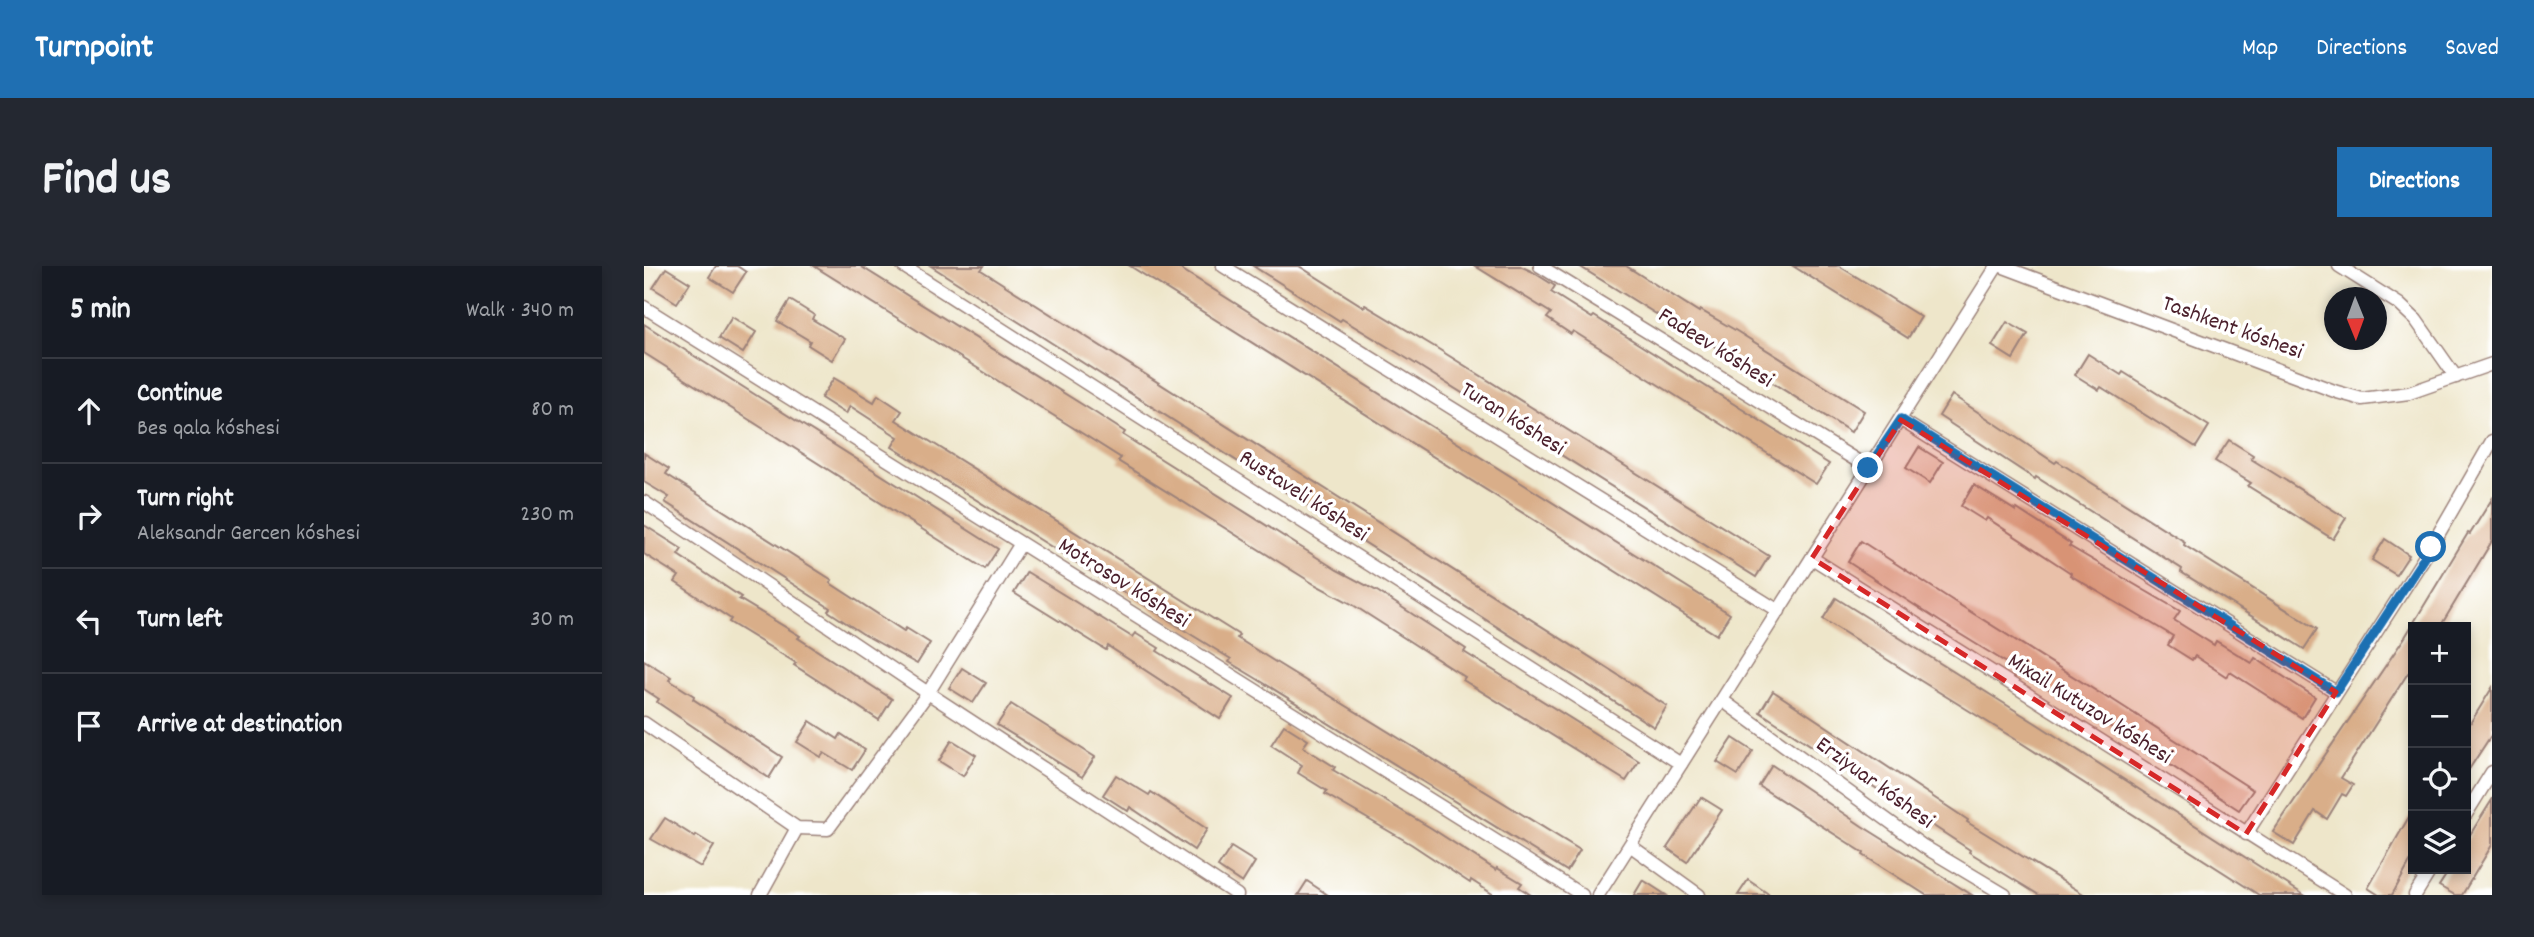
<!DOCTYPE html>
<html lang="en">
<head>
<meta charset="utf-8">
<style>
  :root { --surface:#171b24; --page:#242831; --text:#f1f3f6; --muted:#9ea1a6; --line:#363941; --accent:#1f6fb2 }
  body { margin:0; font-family:Dekko,sans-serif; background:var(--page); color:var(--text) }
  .controls { position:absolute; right:21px; bottom:21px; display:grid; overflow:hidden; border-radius:0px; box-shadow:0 4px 10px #0003 }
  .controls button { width:63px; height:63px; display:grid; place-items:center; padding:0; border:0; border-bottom:2px solid var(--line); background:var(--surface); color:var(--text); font:35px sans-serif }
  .compass { position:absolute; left:1680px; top:21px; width:63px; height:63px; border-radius:50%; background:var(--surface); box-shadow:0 4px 10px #0003; rotate:179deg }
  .stop { position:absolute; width:21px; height:21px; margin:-16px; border:5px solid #1f6fb2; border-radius:50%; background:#fff }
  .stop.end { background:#1f6fb2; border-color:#fff; box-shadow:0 2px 7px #0008 }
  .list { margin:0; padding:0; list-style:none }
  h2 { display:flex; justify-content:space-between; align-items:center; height:91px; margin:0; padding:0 28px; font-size:30px }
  h2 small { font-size:23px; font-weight:400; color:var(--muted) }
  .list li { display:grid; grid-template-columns:46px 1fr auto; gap:21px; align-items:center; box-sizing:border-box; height:105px; padding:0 28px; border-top:2px solid var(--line) }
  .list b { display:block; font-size:26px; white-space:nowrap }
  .list p { margin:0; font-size:23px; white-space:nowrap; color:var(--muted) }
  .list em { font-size:23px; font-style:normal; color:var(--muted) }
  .icon { flex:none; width:38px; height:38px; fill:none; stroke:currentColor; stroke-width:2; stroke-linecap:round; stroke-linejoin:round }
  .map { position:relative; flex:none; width:1848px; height:629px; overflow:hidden; border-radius:0px }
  header { display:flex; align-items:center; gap:42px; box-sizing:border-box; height:98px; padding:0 35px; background:var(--accent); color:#fff }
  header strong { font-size:33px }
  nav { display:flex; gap:38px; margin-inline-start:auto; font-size:24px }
  .intro { display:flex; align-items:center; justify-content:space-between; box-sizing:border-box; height:168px; padding:0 42px }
  h1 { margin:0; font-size:49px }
  .button { padding:18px 32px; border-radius:0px; background:var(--accent); color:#fff; font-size:24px; font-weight:700 }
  main { display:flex; gap:42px; padding:0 42px }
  aside { flex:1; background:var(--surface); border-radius:0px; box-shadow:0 4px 10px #0003 }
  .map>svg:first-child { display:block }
</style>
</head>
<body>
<header>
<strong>Turnpoint</strong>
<nav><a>Map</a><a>Directions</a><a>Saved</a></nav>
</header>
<div class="intro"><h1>Find us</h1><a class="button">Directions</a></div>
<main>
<aside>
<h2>5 min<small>Walk · 340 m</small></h2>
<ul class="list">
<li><svg class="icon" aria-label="ahead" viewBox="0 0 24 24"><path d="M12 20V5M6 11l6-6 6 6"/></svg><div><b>Continue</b><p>Bes qala kóshesi</p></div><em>80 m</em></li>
<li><svg class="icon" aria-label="right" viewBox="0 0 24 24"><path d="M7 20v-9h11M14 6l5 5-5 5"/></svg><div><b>Turn right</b><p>Aleksandr Gercen kóshesi</p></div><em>230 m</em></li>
<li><svg class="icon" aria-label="left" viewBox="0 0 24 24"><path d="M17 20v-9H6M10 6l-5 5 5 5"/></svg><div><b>Turn left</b></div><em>30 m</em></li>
<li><svg class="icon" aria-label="arrive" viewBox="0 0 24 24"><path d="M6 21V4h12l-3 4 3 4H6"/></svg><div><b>Arrive at destination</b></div></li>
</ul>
</aside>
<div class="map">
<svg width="1848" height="629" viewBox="0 0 1848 629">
  <rect width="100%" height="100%" fill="#fff"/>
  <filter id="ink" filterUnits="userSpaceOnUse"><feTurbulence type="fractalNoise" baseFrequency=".0143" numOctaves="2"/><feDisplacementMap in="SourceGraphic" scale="14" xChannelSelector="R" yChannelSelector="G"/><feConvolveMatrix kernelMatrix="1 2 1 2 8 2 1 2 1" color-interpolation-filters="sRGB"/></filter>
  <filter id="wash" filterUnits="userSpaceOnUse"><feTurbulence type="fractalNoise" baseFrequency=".00686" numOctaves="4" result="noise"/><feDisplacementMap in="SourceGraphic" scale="28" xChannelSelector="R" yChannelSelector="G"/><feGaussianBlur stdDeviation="1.57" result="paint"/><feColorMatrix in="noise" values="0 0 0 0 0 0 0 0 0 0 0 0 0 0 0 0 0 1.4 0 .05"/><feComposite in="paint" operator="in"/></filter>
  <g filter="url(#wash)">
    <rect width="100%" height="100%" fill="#eee6ca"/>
    <g id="blocks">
      <!-- building -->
      <g fill="#d9ae89">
        <path d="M72 0H93L102 6 89 26 65 11Z"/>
        <path d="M170 0H216L447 144 481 166 479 169 693 304 733 325 822 383 820 386 995 495 982 515 819 414 821 411 706 337 670 318 474 195 477 192 444 171Z"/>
        <path d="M287 0H340L337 4 1023 440 1010 461Z"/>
        <path d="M486 0H532L1086 348 1073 369Z"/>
        <path d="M609 0H655L720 41 721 39 791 81 1125 290 1112 311 767 95 698 53 696 55Z"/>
        <path d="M831 0H876L887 5 911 20 907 26 948 52 950 50 1185 198 1172 218 929 65 927 68 903 52 907 47Z"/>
        <path d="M935 0H982L1055 46 1056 44 1091 64 1220 145 1207 166 1068 79 1031 57 1030 59Z"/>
        <path d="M1149 0H1195L1277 51 1264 72Z"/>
        <path d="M22 2 46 17 33 37 9 22Z"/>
        <path d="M146 34 170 49 168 53 201 73 188 94 164 79 166 75 133 55Z"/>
        <path d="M88 51 112 66 99 87 75 72Z"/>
        <path d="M1363 56 1384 68 1369 93 1348 80Z"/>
        <path d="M0 58 354 283 341 303 0 87Z"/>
        <path d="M1444 88 1477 109 1479 106 1565 160 1552 181 1457 121 1455 124 1431 109Z"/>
        <path d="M190 112 230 136 234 129 258 145 252 154 595 369 593 372 633 397 936 584 923 605 610 411 585 396 587 393 548 369 248 181 254 171 206 140 202 148 177 132Z"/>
        <path d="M1308 129 1411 197 1413 195 1541 276 1540 279 1673 363 1660 383 1537 306 1538 303 1392 211 1391 213 1295 150Z"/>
        <path d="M1585 174 1609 189 1607 193 1702 252 1689 273 1604 220 1607 217 1571 195Z"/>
        <path d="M1275 181 1299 196 1286 217 1262 202Z"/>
        <path d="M0 187 25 203 22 208 188 314 186 317 260 365 262 362 286 377 273 398 219 368 184 345 186 342 21 236 25 231 0 216Z"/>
        <path d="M1330 219 1372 245 1373 243 1427 278 1425 280 1536 345 1530 354 1570 379 1572 375 1608 397 1611 392 1671 431 1658 452 1586 406 1583 411 1551 390 1548 394 1524 379 1529 370 1426 309 1427 307 1343 252 1341 255 1317 240Z"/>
        <path d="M1848 233V275L1796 361H1769V409L1764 407 1697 512 1709 519 1702 530 1698 528 1683 553 1671 545 1650 579 1629 566 1761 371 1824 267 1826 268Z"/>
        <path d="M0 259 38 283 34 289 97 331 95 333 156 370 154 372 248 433 235 454 150 399 152 397 85 356 87 353 31 316 35 310 0 288Z"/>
        <path d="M1741 273 1765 289 1752 309 1728 294Z"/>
        <path d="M1217 275 1311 336 1465 433 1466 432 1609 524 1595 544 1488 474 1306 362 1204 296Z"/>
        <path d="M383 306 488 371 491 367 515 382 513 385 589 432 576 453 464 380 462 384 370 327Z"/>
        <path d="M1192 332 1393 458 1660 629H1615L1371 473 1277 415 1179 353Z"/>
        <path d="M0 394 27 411 25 414 50 430 49 433 138 491 125 512 13 436 15 433 0 423Z"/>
        <path d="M318 402 342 417 329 437 305 422Z"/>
        <path d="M1848 422V468L1822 508V464Z"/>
        <path d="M1129 425 1324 554 1323 556 1441 629H1395L1325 586 1326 584 1116 446Z"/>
        <path d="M367 438 451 491 438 511 353 459Z"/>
        <path d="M166 455 194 473 197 468 221 484 208 504 180 487 177 491 153 476Z"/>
        <path d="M640 459 664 474 659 481 691 501 689 504 787 562 852 604 853 602 878 617 875 621 887 629H850L827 614 826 617 767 578 681 528 683 525 654 507 658 499 627 479Z"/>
        <path d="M1089 472 1109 485 1094 509 1073 496Z"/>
        <path d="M308 474 332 489 319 510 295 495Z"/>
        <path d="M1128 499 1218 560 1328 629H1282L1219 589 1220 587 1115 520Z"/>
        <path d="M472 509 505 529 507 526 563 563 550 584 486 541 484 545 459 529Z"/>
        <path d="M1057 531 1078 544 1043 596 1023 582Z"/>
        <path d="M1848 534V579L1818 629H1811L1795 620 1806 603H1822V575Z"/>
        <path d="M1769 544V591L1748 629H1735L1724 622Z"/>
        <path d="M21 552 51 571 52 569 70 580 57 601 7 573Z"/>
        <path d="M587 581 611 596 598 617 574 601Z"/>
        <path d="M999 614 1022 629H990Z"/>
        <path d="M1104 614 1126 629H1094Z"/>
        <path d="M663 615 684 629H654Z"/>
      </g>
    </g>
  </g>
  <g filter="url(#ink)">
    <use href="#blocks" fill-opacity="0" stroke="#9c827a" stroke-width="2"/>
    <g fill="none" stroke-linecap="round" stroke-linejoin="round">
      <!-- minor casing -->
      <g stroke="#9c827a" stroke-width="15">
        <g id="minor">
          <path d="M259 0 1037 498"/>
          <path d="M579 0 1135 345"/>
          <path d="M896 0 1225 202"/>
          <path d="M1357 0 1693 126 1718 133 1765 127 1848 98"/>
          <path d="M1695 0 1755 38 1772 54 1812 111"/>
          <path d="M0 41 938 629"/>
          <path d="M1257 154 1692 426"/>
          <path d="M0 236 284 427 593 629"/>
          <path d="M1168 292 1701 629"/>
          <path d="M1078 434 1279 580 1361 629"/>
          <path d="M0 457 153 562 184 563 284 427 376 279"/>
          <path d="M1822 548 1848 506"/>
          <path d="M1602 568 1787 281 1848 175"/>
          <path d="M987 580 1055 629"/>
          <path d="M116 629 153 562"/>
          <path d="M954 629 1353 0"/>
          <path d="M1771 629 1787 603"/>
        </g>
      </g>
      <!-- minor -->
      <use href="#minor" stroke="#fff" stroke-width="12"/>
    </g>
  </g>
  <g fill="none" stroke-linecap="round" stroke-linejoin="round" filter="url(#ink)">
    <!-- route -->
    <path stroke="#1f6fb2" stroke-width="9" d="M1224 202 1257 153 1692 426 1787 281"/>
  </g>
  <!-- marked area -->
  <path fill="#d62828" fill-opacity="0.2" stroke="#d62828" stroke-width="5" stroke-dasharray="14 9" stroke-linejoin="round" d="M1257 154 1692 426 1602 568 1168 292Z"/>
  <g text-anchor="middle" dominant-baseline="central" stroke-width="7" stroke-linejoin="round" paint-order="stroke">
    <!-- street labels -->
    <g font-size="23" fill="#4a1f2b" stroke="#fff">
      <text transform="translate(1588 63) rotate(20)">Tashkent kóshesi</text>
      <text transform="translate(1071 83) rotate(32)">Fadeev kóshesi</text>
      <text transform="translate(868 154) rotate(32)">Turan kóshesi</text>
      <text transform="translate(659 231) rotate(33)">Rustaveli kóshesi</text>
      <text transform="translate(479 318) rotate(32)">Motrosov kóshesi</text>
      <text transform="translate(1445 444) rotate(32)">Mixail Kutuzov kóshesi</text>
      <text transform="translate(1230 518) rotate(36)">Erziyuar kóshesi</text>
    </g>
  </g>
</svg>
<div class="controls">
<button>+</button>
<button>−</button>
<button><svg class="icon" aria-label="locate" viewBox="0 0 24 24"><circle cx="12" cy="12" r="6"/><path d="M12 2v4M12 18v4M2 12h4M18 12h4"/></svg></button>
<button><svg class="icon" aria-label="layers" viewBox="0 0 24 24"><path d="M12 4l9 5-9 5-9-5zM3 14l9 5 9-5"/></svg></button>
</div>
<svg class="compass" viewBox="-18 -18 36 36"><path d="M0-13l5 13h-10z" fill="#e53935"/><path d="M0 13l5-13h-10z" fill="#9ea1a6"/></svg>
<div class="stop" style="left:1787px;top:281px"></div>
<div class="stop end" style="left:1224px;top:202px"></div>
</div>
</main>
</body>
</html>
